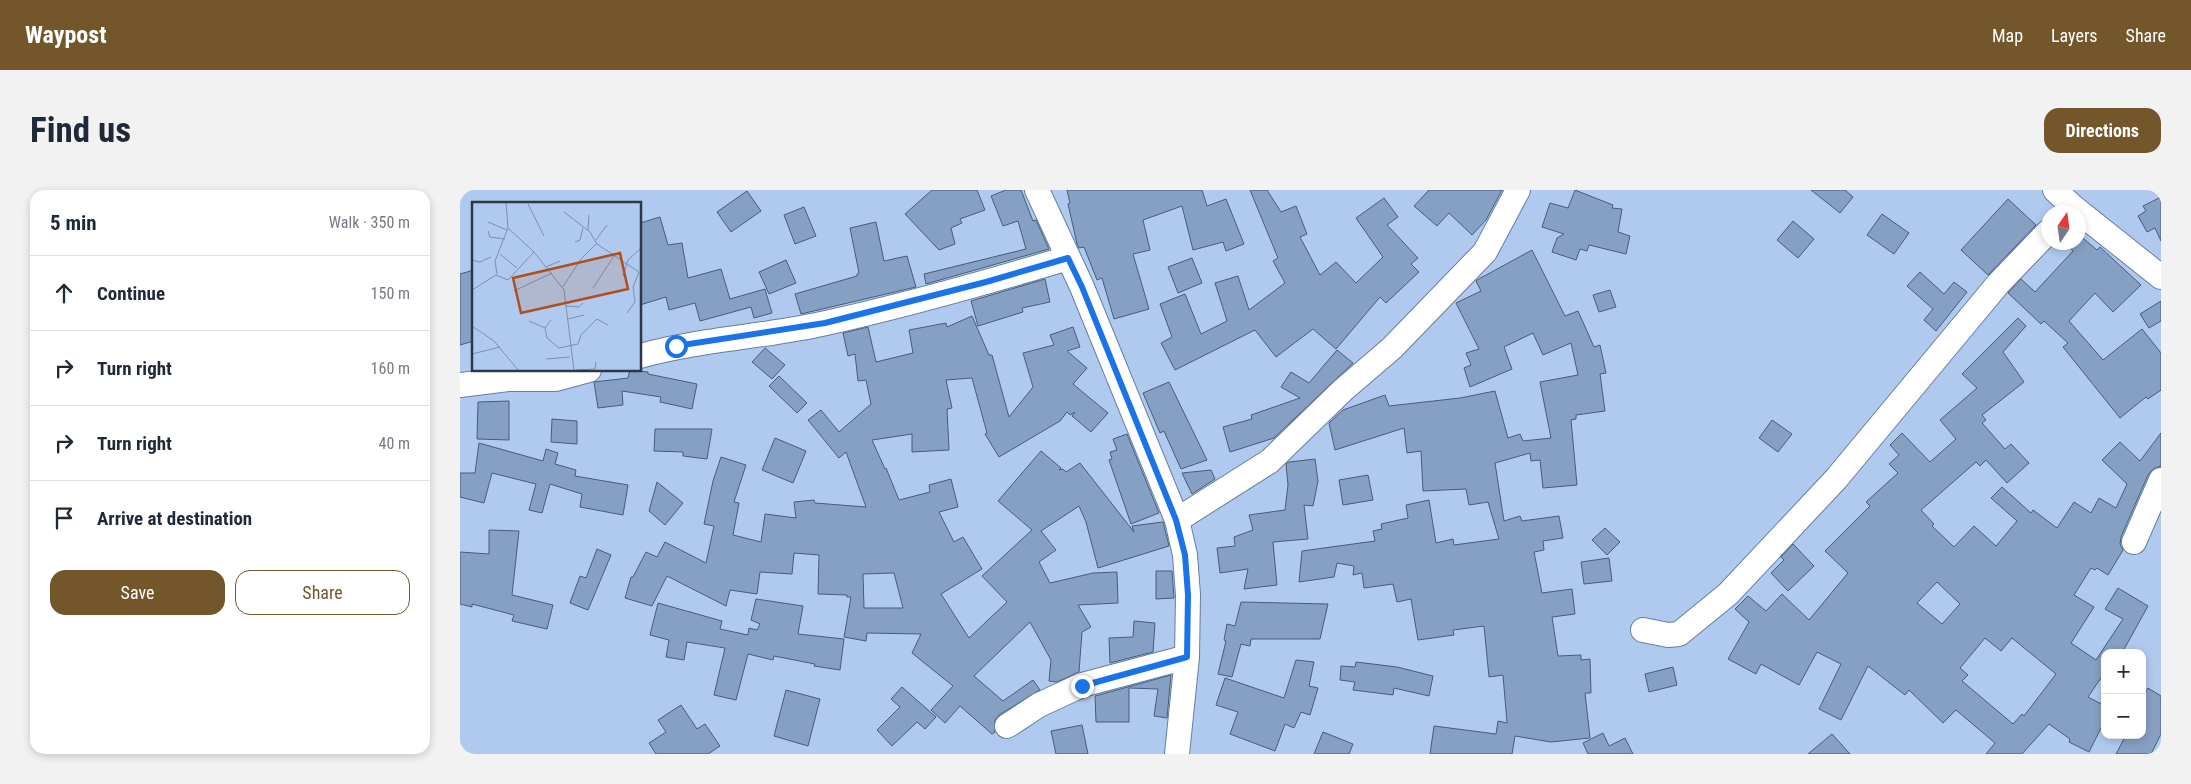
<!DOCTYPE html>
<html lang="en">
<head>
<meta charset="utf-8">
<style>
  :root { --surface:#fff; --page:#f2f2f3; --text:#1f2937; --muted:#747a83; --line:#e0e1e3; --accent:#73562a }
  body { margin:0; font-family:"Roboto Condensed",sans-serif; background:var(--page); color:var(--text) }
  .controls { position:absolute; right:15px; bottom:15px; display:grid; overflow:hidden; border-radius:10px; box-shadow:0 2px 8px #0003 }
  .controls button { width:45px; height:45px; display:grid; place-items:center; padding:0; border:0; border-bottom:1px solid var(--line); background:var(--surface); color:var(--text); font:25px sans-serif }
  .compass { position:absolute; left:1581px; top:15px; width:45px; height:45px; border-radius:50%; background:var(--surface); box-shadow:0 2px 8px #0003; rotate:13deg }
  .stop { position:absolute; width:15px; height:15px; margin:-11px; border:4px solid #1a73e8; border-radius:50%; background:#fff }
  .stop.end { background:#1a73e8; border-color:#fff; box-shadow:0 1px 5px #0008 }
  .list { margin:0; padding:0; list-style:none }
  h2 { display:flex; justify-content:space-between; align-items:center; height:65px; margin:0; padding:0 20px; font-size:21px }
  h2 small { font-size:16px; font-weight:400; color:var(--muted) }
  .list li { display:grid; grid-template-columns:32px 1fr auto; gap:15px; align-items:center; box-sizing:border-box; height:75px; padding:0 20px; border-top:1px solid var(--line) }
  .list b { display:block; font-size:19px; white-space:nowrap }
  .list em { font-size:16px; font-style:normal; color:var(--muted) }
  .actions { display:flex; gap:10px; padding:15px 20px }
  .actions a { flex:1; padding:11px 0; border:1px solid var(--accent); border-radius:15px; text-align:center; font-size:18px; color:var(--accent) }
  .actions .main { background:var(--accent); color:#fff }
  .icon { flex:none; width:28px; height:28px; fill:none; stroke:currentColor; stroke-width:2; stroke-linecap:round; stroke-linejoin:round }
  .map { position:relative; flex:none; width:1701px; height:564px; overflow:hidden; border-radius:15px }
  header { display:flex; align-items:center; gap:30px; box-sizing:border-box; height:70px; padding:0 25px; background:var(--accent); color:#fff }
  header strong { font-size:24px }
  nav { display:flex; gap:28px; margin-inline-start:auto; font-size:18px }
  .intro { display:flex; align-items:center; justify-content:space-between; box-sizing:border-box; height:120px; padding:0 30px }
  h1 { margin:0; font-size:35px }
  .button { padding:12px 22px; border-radius:15px; background:var(--accent); color:#fff; font-size:18px; font-weight:700 }
  main { display:flex; gap:30px; padding:0 30px }
  aside { flex:1; background:var(--surface); border-radius:15px; box-shadow:0 2px 8px #0003 }
  .map>svg:first-child { display:block }
</style>
</head>
<body>
<header>
<strong>Waypost</strong>
<nav><a>Map</a><a>Layers</a><a>Share</a></nav>
</header>
<div class="intro"><h1>Find us</h1><a class="button">Directions</a></div>
<main>
<aside>
<h2>5 min<small>Walk · 350 m</small></h2>
<ul class="list">
<li><svg class="icon" aria-label="ahead" viewBox="0 0 24 24"><path d="M12 20V5M6 11l6-6 6 6"/></svg><div><b>Continue</b></div><em>150 m</em></li>
<li><svg class="icon" aria-label="right" viewBox="0 0 24 24"><path d="M7 20v-9h11M14 6l5 5-5 5"/></svg><div><b>Turn right</b></div><em>160 m</em></li>
<li><svg class="icon" aria-label="right" viewBox="0 0 24 24"><path d="M7 20v-9h11M14 6l5 5-5 5"/></svg><div><b>Turn right</b></div><em>40 m</em></li>
<li><svg class="icon" aria-label="arrive" viewBox="0 0 24 24"><path d="M6 21V4h12l-3 4 3 4H6"/></svg><div><b>Arrive at destination</b></div></li>
</ul>
<div class="actions"><a class="main">Save</a><a>Share</a></div>
</aside>
<div class="map">
<svg width="1701" height="564" viewBox="0 0 1701 564">
  <rect width="100%" height="100%" fill="#b0caef"/>
  <!-- building -->
  <g fill="#86a0c3" stroke="#455c7c" fill-rule="evenodd">
    <path d="M472 0H517L525 20 500 29 502 33 491 38 495 54 479 60 445 24Z"/>
    <path d="M546 0H561L573 31 576 30 589 59 466 94 464 84 566 59 558 31 543 36 531 6Z"/>
    <path d="M607 0H742L747 16 766 9 784 54 766 61 763 52 733 60 722 16 683 30 690 60 673 64 689 119 654 129 642 88 637 90 624 57 619 58 617 54 608 14 610 13Z"/>
    <path d="M790 0H807L821 22 836 16 847 44 840 47 860 85 876 72 896 93 923 67 896 28 924 8 938 27 927 35 958 68 951 74 959 82 926 113 920 107 876 159 853 139 816 167 795 140 715 180 701 153 712 147 700 114 725 104 741 144 767 131 755 93 778 86 789 120 825 93 813 71 818 68Z"/>
    <path d="M969 0H1042L1026 30 1012 45 989 23 977 36 954 16Z"/>
    <path d="M1115 0 1153 15 1152 18 1162 19 1158 42 1170 46 1166 64 1129 55 1127 61 1120 59 1116 70 1092 62 1097 48 1104 44 1082 37 1090 13 1108 18Z"/>
    <path d="M1351 0H1385L1393 7 1380 23Z"/>
    <path d="M287 1 301 21 271 42 257 22Z"/>
    <path d="M1701 7V51L1695 38 1687 42 1678 26 1686 21 1683 16Z"/>
    <path d="M1548 9 1576 35 1528 85 1501 60Z"/>
    <path d="M344 17 356 46 335 54 324 25Z"/>
    <path d="M1422 24 1449 43 1434 64 1407 45Z"/>
    <path d="M200 27 208 55 222 53 228 88 261 79 270 109 305 99 312 123 294 128 291 117 240 131 235 113 209 120 206 107 180 115V33Z"/>
    <path d="M1333 31 1354 49 1338 68 1317 50Z"/>
    <path d="M416 32 424 71 447 66 456 97 341 124 335 104 397 86V84L399 83 390 38Z"/>
    <path d="M1618 44 1637 60 1640 57 1681 95 1653 122 1635 103 1609 131 1643 170 1682 139 1701 163V200L1688 209 1686 207 1660 228 1603 157 1608 153 1584 131 1581 134 1548 103 1561 89 1575 102 1613 61 1603 52H1618Z"/>
    <path d="M1072 60 1105 126 1118 121 1134 157 1140 155 1146 183 1140 184 1145 221 1116 225V229L1111 230 1117 295 1083 298 1080 270 1071 271 1070 263 1035 273 1044 331 1060 326 1062 331 1099 326 1103 348 1083 351 1084 360 1074 362 1082 403 1112 399 1115 424 1092 427 1098 466 1121 465V470L1130 469 1131 503H1125L1130 548 1091 552 1055 546 1052 564H970L974 536 1036 544 1038 531 1047 533 1043 485 1029 487 1024 436 993 440 994 445 958 450 951 409 937 412 933 394 904 398 902 383 893 385 894 376 877 373 874 387 839 392 842 361 915 351 913 341 922 339 921 334 948 328 946 315 969 310 976 353 993 349 994 355 1039 349 1028 312 1009 315 1006 299 963 301 961 261 947 263 944 238 875 260 869 233 883 220 925 205 929 216 1000 208 1035 201 1048 248 1060 244 1063 251 1091 248 1080 192 1118 185 1111 153 1083 165 1073 143 1044 157 1052 179 1010 197 1004 178 1011 175 1006 163 1019 159 996 113 1021 101 1016 91 1017 90Z"/>
    <path d="M732 68 742 93 718 103 708 77Z"/>
    <path d="M326 70 336 93 309 104 299 82Z"/>
    <path d="M14 80V151L0 155V84Z"/>
    <path d="M1460 82 1484 104 1494 92 1507 102 1476 141 1464 130 1473 119 1447 96Z"/>
    <path d="M585 89 590 112 562 118 563 122 518 136 511 111Z"/>
    <path d="M1150 100 1156 117 1139 122 1133 105Z"/>
    <path d="M1701 111V131L1689 138 1680 124Z"/>
    <path d="M512 126 529 165H532L549 227 573 197 563 163 594 155 590 145 613 137 620 157 607 161 627 178 613 194 648 223 631 242 612 226 615 222 610 225 607 222 600 231 539 267 525 244 527 243 512 188 486 190 492 218 487 219 489 260 452 262V244L412 250 425 279 426 278 439 310 470 302 469 295 491 289 498 317 479 322 494 352 503 347 522 379 481 404 509 448 547 412 522 386 572 340 538 311 581 261 601 278 599 280 603 279 606 282 620 273 674 342 672 336 703 332 709 356 638 378 626 332 619 316 581 341 596 360 579 372 590 393 633 383 657 382 658 413 618 415 631 437 622 442 619 482 597 492 589 491 591 470 570 432 514 486 543 511 573 490 580 500 539 525 535 530V542L532 544 500 516 485 533 471 520 493 496 452 463 461 444 407 443 406 451 384 447 391 407H387V405L358 404 359 365 334 363 332 384 300 382 297 404 270 400 266 416 207 386 192 416 165 408 171 387H173L186 362 197 367 205 352 246 373 254 336 244 334 253 291 261 267 286 275 274 312 279 313 273 345 301 352 305 324 336 328 334 312 354 310 355 313 406 317 386 262 379 268 348 230 361 220 379 242 411 214 406 190 398 191 395 164 388 166 383 143 408 137 416 172 453 163 449 140 486 133 487 137ZM434 383 443 418H404L403 384Z"/>
    <path d="M1558 128 1566 136 1543 162 1564 192 1522 225 1526 230 1522 233 1545 259 1551 254 1569 273 1547 293 1526 270 1520 276 1516 272 1461 320 1474 334 1472 336 1494 357 1514 336 1536 356 1557 331 1531 308 1542 297 1571 323 1573 320 1597 338 1614 312 1631 323 1639 308 1656 318 1667 294 1642 270 1660 252 1680 271 1701 243V276L1693 279 1688 285 1661 347 1660 354 1663 360 1648 385 1637 378 1635 380 1631 378 1614 405 1634 417 1611 453 1636 470 1663 429 1645 419 1658 398 1688 416 1662 463H1645V482L1628 507 1645 516V530L1629 562 1609 552 1610 549 1589 534 1562 564H1526L1535 553 1496 520 1483 533 1449 500 1445 505 1408 476 1381 530 1359 519 1381 474 1357 462 1339 495 1301 474 1296 484 1268 469 1289 432 1275 419 1288 406 1306 421 1322 404 1349 430 1388 383 1365 361 1410 316 1406 312 1438 283 1429 274 1439 265 1430 255 1442 243 1470 272 1496 249 1480 230 1517 198 1502 184ZM1477 392 1500 414 1482 434 1457 413ZM1525 448 1541 461 1552 448 1596 484 1564 526 1562 524 1553 534 1502 491 1508 485 1500 478Z"/>
    <path d="M305 158 325 175 312 189 292 172Z"/>
    <path d="M877 160 893 173 814 248 770 262 763 237 792 229 791 225 840 208 821 197 831 182 849 193Z"/>
    <path d="M170 180 188 182V184L237 194 232 219 200 212 201 207 162 201 163 215 138 218 134 192 168 188Z"/>
    <path d="M319 186 347 213 337 223 309 196Z"/>
    <path d="M709 192 747 270 721 279 704 241 700 243 683 203Z"/>
    <path d="M49 211V250L17 249 18 212Z"/>
    <path d="M92 229 117 231V254L91 252Z"/>
    <path d="M1312 230 1332 244 1318 262 1299 248Z"/>
    <path d="M195 239H252L247 269 223 266V262L194 261Z"/>
    <path d="M667 244 699 323 671 334 649 270 652 269 650 262 657 260 653 249Z"/>
    <path d="M315 248 346 261 333 293 302 280Z"/>
    <path d="M19 253 83 271 86 259 98 263 95 274 116 280 115 286 168 295 163 325 120 317 122 304 90 294 82 323 69 320 76 294 32 283 24 313 0 307V283H15Z"/>
    <path d="M855 269 858 291 853 316 844 315 848 349 813 352 817 395 784 399 788 379 760 383 757 358 775 356 774 347 793 340 789 325 825 320 828 295 826 274 829 272Z"/>
    <path d="M751 280 755 289 732 304 722 283Z"/>
    <path d="M908 285 913 310 883 315 879 290Z"/>
    <path d="M197 292 223 313 205 335 189 321Z"/>
    <path d="M1145 338 1160 352 1147 365 1132 350Z"/>
    <path d="M29 340 59 341 52 405 93 415 87 439 52 431 54 425 12 414V417L0 414V362L29 364Z"/>
    <path d="M1333 354 1354 376 1328 401 1311 383 1324 370 1321 367Z"/>
    <path d="M137 359 151 365 128 420 110 413 120 386 126 388Z"/>
    <path d="M1149 368 1152 391 1124 394 1121 372Z"/>
    <path d="M696 381H712L714 408 696 409Z"/>
    <path d="M296 409 343 416 338 444 384 449 380 480 354 476 355 474 314 466 313 470 288 464 276 510 254 505 265 458 227 452 224 470 206 467 209 450 190 445 198 413 262 431 260 439 288 445 289 438 297 440 300 434 291 430Z"/>
    <path d="M781 412 868 414 860 449H791L790 456 781 454 772 487 758 484 766 451 764 450 767 434 775 436Z"/>
    <path d="M674 431 695 433 693 462 650 473 649 448 673 447Z"/>
    <path d="M836 470 854 472 849 496 858 498 850 525 841 522 834 538 825 534 815 561 770 544 778 522 756 515 765 488 824 508Z"/>
    <path d="M896 472 937 477 973 486 969 506 934 498 933 505 893 500 895 492 880 490 881 476 895 477Z"/>
    <path d="M1213 477 1217 495 1189 502 1185 484Z"/>
    <path d="M711 485 707 528 694 526 698 499 669 498V532H636L635 506Z"/>
    <path d="M442 497 476 527 465 539 457 532 432 556 417 540 440 517 431 509Z"/>
    <path d="M1688 498 1701 506V544L1691 564H1656L1666 545H1682V508Z"/>
    <path d="M326 500 360 509 348 556 314 546Z"/>
    <path d="M221 515 237 539 245 534 260 556 248 564H196L189 553 206 542 198 530Z"/>
    <path d="M622 535 628 564H596L591 541Z"/>
    <path d="M863 542 893 554 889 564H854Z"/>
    <path d="M1143 543 1149 556 1165 548 1173 564H1128L1123 553Z"/>
    <path d="M1372 544 1390 564H1348Z"/>
  </g>
  <g fill="none" stroke-linecap="round" stroke-linejoin="round">
    <!-- minor casing -->
    <g stroke="#657e9f" stroke-width="26">
      <g id="minor">
        <path d="M577 0 622 97 717 330 725 365 728 405 727 467 717 564"/>
        <path d="M1595 0 1613 17 1701 87"/>
        <path d="M180 166C241 149 305 147 366 133 448 115 528 92 608 68"/>
        <path d="M0 195 48 189H96L129 180"/>
        <path d="M717 330 810 271 883 200 932 158 1025 62 1058 0"/>
        <path d="M1674 352 1701 290"/>
        <path d="M1183 440 1208 445 1219 444 1268 404 1376 289 1538 94 1588 42"/>
        <path d="M547 536 579 515 622 495 727 467"/>
      </g>
    </g>
    <!-- minor -->
    <use href="#minor" stroke="#fff" stroke-width="24"/>
  </g>
  <g fill="none" stroke-linecap="round" stroke-linejoin="round">
    <!-- route -->
    <path stroke="#1a73e8" stroke-width="6" d="M216 156 365 133 526 92 608 68 622 97 716 330 725 365 728 405 727 467 622 496"/>
  </g>
  <!-- overview -->
  <g transform="translate(12 12)">
    <rect width="169" height="169" fill="#b0caef"/>
    <path fill="none" stroke="#7c8fab" stroke-width="1" d="M34 1 36 26 62 50 92 88 102 168M56 2 72 34M92 10 118 30 125 42 167 70 161 85 163 100 155 111M16 20 35 28M116 28 117 13M16 29 18 35 33 37M124 38 135 23M103 40 108 38 111 26M28 52 45 66M0 58 8 60 19 55M74 65 88 59M25 72 23 59 36 26M151 74 156 58 169 46M90 86 109 57 124 42M121 86 142 54M0 88 24 73 36 78 62 50M42 89 80 71M94 104 107 105 111 101M96 117 112 113M79 118 73 126 75 136 87 146 106 142 109 133 125 117 136 123M57 119 73 126M0 124 22 139 46 168M0 152 28 145M74 157 98 155M104 168 123 167 124 160"/>
    <path fill="#b04f1d" fill-opacity="0.15" stroke="#b04f1d" stroke-width="2.5" d="M148 51 156 87 49 111 41 76Z"/>
    <rect width="169" height="169" fill="none" stroke="#2d3746" stroke-width="2.5"/>
  </g>
</svg>
<div class="controls">
<button>+</button>
<button>−</button>
</div>
<svg class="compass" viewBox="-18 -18 36 36"><path d="M0-13l5 13h-10z" fill="#e53935"/><path d="M0 13l5-13h-10z" fill="#747a83"/></svg>
<div class="stop" style="left:216px;top:156px"></div>
<div class="stop end" style="left:622px;top:496px"></div>
</div>
</main>
</body>
</html>
